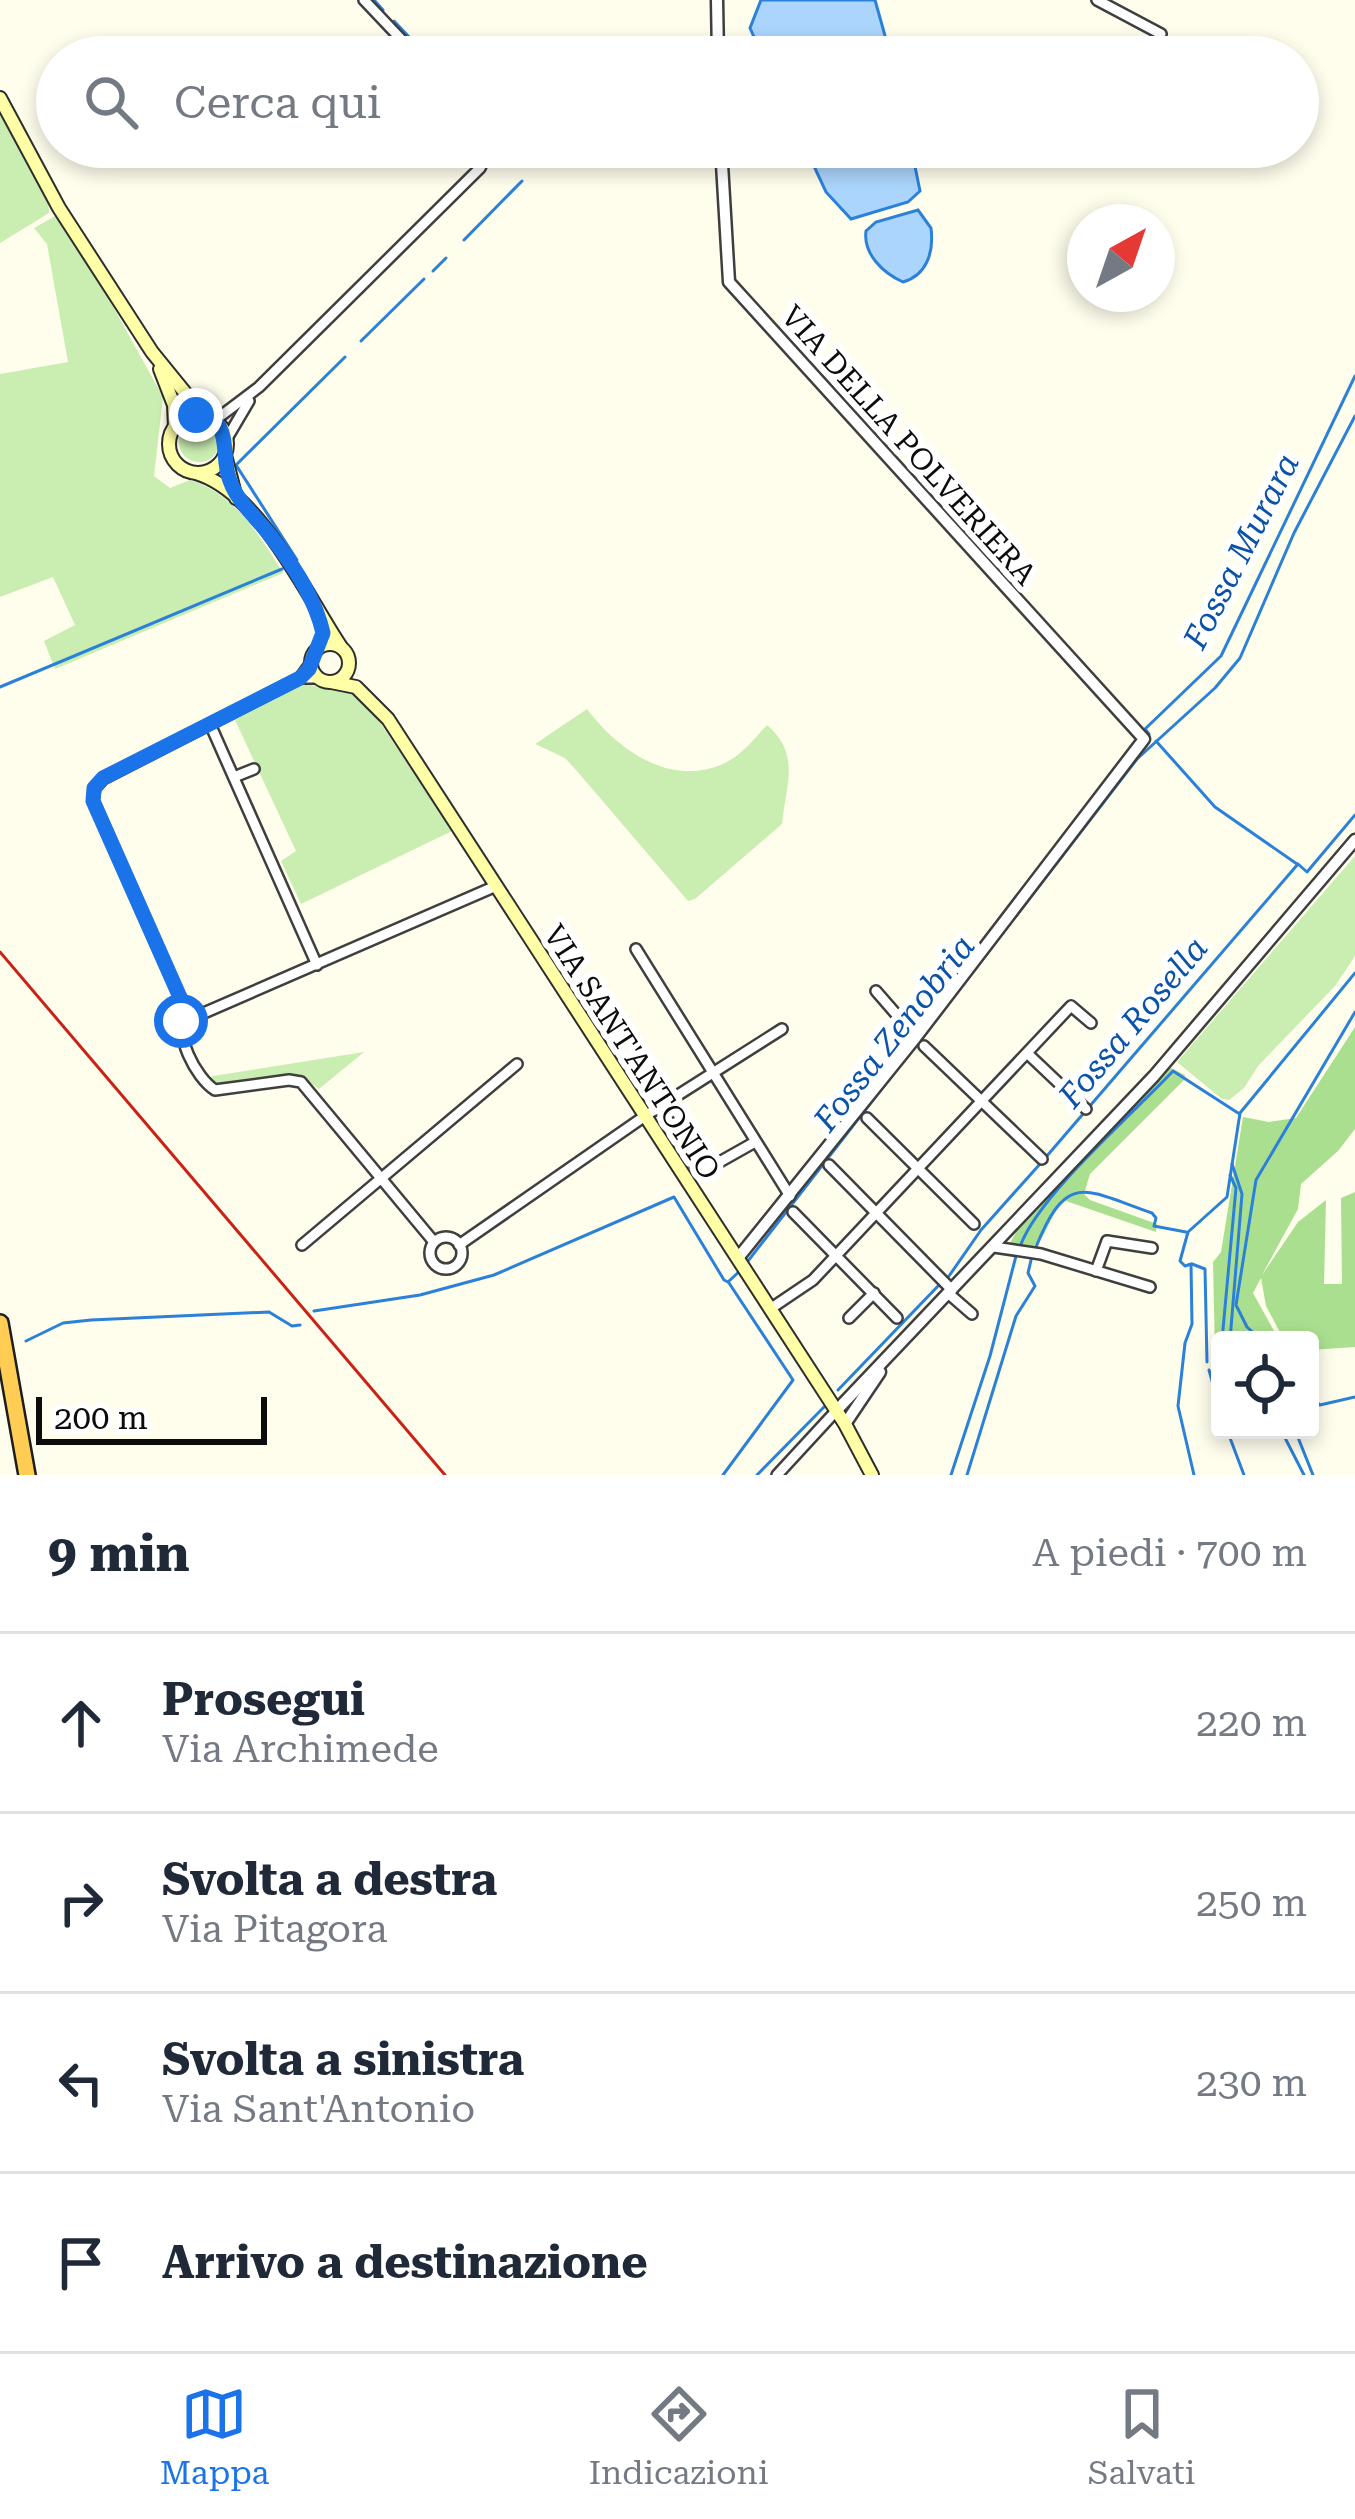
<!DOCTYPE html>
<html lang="it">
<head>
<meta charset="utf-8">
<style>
  :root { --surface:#fff; --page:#f6f6f7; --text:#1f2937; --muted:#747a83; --line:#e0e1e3; --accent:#1a73e8 }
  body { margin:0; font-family:"Roboto Serif",serif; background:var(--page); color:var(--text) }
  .controls { position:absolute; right:36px; bottom:36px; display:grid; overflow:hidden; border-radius:12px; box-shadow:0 6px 18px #0003 }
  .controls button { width:108px; height:108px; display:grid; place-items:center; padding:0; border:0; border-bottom:3px solid var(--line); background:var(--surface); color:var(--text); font:60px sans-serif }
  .compass { position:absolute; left:1067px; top:204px; width:108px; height:108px; border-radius:50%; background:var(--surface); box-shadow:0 6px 18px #0003; rotate:40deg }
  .scale { position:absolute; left:36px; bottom:30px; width:231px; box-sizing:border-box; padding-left:12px; border:6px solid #0c0c0c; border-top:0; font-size:33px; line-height:42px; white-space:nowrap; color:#0c0c0c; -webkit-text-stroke:9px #fff; paint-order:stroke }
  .stop { position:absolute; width:36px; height:36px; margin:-27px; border:9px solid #1a73e8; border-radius:50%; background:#fff }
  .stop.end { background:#1a73e8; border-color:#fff; box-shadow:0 3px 12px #0008 }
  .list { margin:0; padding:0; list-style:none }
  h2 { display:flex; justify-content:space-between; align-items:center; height:156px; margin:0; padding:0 48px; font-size:51px }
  h2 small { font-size:39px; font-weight:400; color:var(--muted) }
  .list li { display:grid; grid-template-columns:78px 1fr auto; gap:36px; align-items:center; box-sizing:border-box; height:180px; padding:0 48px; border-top:3px solid var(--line) }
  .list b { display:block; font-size:45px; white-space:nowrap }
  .list p { margin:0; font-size:39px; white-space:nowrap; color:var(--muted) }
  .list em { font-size:39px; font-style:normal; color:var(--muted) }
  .icon { flex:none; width:66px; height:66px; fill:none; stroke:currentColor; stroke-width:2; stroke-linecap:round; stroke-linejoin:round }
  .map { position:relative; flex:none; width:1355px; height:1475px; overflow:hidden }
  .search { position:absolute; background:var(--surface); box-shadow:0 6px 18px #0003; left:36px; right:36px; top:36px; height:132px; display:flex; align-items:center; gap:30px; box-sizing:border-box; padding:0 42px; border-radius:66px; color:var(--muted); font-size:45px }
  .sheet { height:876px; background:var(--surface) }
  nav { display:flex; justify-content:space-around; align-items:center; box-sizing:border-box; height:168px; border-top:3px solid var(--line); background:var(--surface); font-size:33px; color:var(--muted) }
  nav a { display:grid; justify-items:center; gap:6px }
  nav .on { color:var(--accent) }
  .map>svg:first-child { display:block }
</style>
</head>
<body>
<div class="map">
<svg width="1355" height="1475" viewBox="0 0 1355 1475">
  <rect width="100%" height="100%" fill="#fffdec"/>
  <!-- green -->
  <g fill="#caedb2">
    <path d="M0 102 48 197 49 213 0 243Z"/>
    <path d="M57 215 95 274 163 397 154 476 170 488 190 480C236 495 258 533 283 573L55 669 44 641 75 625 53 577 0 597V374L68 362 47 244 34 228Z"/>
    <circle cx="199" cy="442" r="20"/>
    <path d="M304 684 349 692 367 703 452 831 301 904 281 861 296 851 235 720Z"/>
    <path d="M587 709C619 751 671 788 725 763 742 755 755 738 767 725 801 754 786 784 782 824L695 899 688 901 577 771 565 758 535 744Z"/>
    <path d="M1355 856V956L1335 986 1258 1066 1244 1088 1229 1100 1222 1099 1177 1062Z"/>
    <path d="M364 1052 319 1089 299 1075 218 1085 207 1081 213 1076Z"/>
  </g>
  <!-- forest -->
  <g fill="#abdf90">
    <path d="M1355 1027V1129L1338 1151 1301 1184 1298 1209 1262 1275 1298 1222 1326 1200 1324 1284H1342L1341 1198 1355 1192V1347L1310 1350V1340H1284L1266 1306 1261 1278 1253 1293 1279 1340H1220V1355L1215 1354 1213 1262 1221 1252 1243 1117 1269 1122 1296 1118Z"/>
    <path d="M1171 1068 1185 1075 1184 1080 1090 1174 1084 1194 1090 1200 1157 1224 1156 1232 1066 1201C1041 1219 1050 1259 1009 1245 1030 1201 1097 1147 1132 1110 1145 1096 1155 1076 1171 1068Z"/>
  </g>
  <!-- water -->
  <g fill="#abd5fc" stroke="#2b81d9" stroke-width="3">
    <path d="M761 0H875L891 57H763L750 28Z"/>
    <path d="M805 147H911L920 191 908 202 851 219 826 192Z"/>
    <path d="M918 210 931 228C934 252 927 275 903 282 883 273 863 254 866 231L876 222Z"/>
  </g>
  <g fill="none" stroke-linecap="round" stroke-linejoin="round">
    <!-- stream -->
    <g stroke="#2b81d9" stroke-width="3">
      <path d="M374 0 383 10"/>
      <path d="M394 21 428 57"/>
      <path d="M464 240 522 181"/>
      <path d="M433 271 446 258"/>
      <path d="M361 341 424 279"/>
      <path d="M297 560 236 465 345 357"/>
      <path d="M0 687 282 569"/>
      <path d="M1149 734 1145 729 1221 656 1355 376"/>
      <path d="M1156 741 1215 807 1297 864"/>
      <path d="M925 1034 1137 759 1215 688 1240 658 1294 533 1355 416"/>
      <path d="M1046 1157 1298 864 1307 872 1355 815"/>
      <path d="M1021 1244C1041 1193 1132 1115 1173 1071L1238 1113"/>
      <path d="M1036 1247C1067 1170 1085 1190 1152 1213L1156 1218 1154 1226 1186 1232"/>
      <path d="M748 1261 904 1060"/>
      <path d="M1192 1264 1205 1269 1207 1362"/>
      <path d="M949 1276 981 1230 1040 1164"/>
      <path d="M314 1311 420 1295 494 1275 674 1197 724 1280 728 1282 742 1269"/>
      <path d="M1222 1340 1236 1188 1230 1175"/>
      <path d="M1230 1340 1242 1194 1232 1164"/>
      <path d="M1261 1340 1247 1327 1236 1305 1256 1180 1355 1012"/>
      <path d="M26 1341 63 1323 91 1320 269 1312 292 1326 300 1325"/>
      <path d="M1209 1370 1220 1409"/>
      <path d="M838 1390 939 1285"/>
      <path d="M1310 1397 1320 1405 1355 1397"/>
      <path d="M1227 1430 1244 1475"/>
      <path d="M1281 1430 1304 1475"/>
      <path d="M1295 1430 1313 1475"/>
      <path d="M723 1475 793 1380 729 1283"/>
      <path d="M757 1475 824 1407"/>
      <path d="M951 1475 990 1356 1016 1256"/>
      <path d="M967 1475 1016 1316 1035 1286 1028 1273 1032 1256"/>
      <path d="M1194 1475 1178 1406 1185 1343 1192 1324 1191 1264 1185 1266 1180 1261 1188 1232 1227 1197 1240 1113 1355 973"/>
    </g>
    <!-- minor casing -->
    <g stroke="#3f3f3f" stroke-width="14">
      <g id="minor">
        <path d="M364 0 418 57"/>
        <path d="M1097 0 1161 34"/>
        <path d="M214 421 259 387 480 168 490 147"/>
        <path d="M226 440 249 401"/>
        <path d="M300 678H318"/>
        <path d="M210 724 317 965"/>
        <path d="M234 777 254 769"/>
        <path d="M636 949 790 1196"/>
        <path d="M876 991 916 1037"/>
        <path d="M187 1013 93 801 95 788 103 779 300 678 311 663"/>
        <path d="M187 1013C172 1033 196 1078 215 1090L289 1080 301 1082 434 1242"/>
        <path d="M187 1013 197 1016 496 886"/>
        <path d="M924 1046 1042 1159"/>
        <path d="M1028 1054 1086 1109"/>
        <path d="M660 1107 700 1173 755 1142"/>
        <path d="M867 1118 974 1224"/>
        <path d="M829 1165 952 1290"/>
        <path d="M793 1212 897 1318"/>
        <circle cx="446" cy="1253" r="16"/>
        <path d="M302 1245 517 1064"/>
        <path d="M459 1245 645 1116 782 1029"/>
        <path d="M994 1247 1041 1254 1150 1287"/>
        <path d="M1096 1271 1107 1241 1152 1248"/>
        <path d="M949 1294 972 1314"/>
        <path d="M770 1309 813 1280 1071 1006 1091 1023"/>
        <path d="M849 1318 874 1293"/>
        <path d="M777 1475 836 1411"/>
      </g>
    </g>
    <!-- tertiary casing -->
    <g stroke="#3f3f3f" stroke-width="15">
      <g id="tertiary">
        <path d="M717 0 718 57"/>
        <path d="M721 147 729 282 1144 739 916 1037 738 1258"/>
        <path d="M836 1411 1154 1076 1355 840"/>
        <path d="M845 1424 880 1372"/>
      </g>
    </g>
    <!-- secondary casing -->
    <g stroke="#2e2e2e" stroke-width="16">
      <g id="secondary">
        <path d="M0 98 59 208 152 352 204 416"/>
        <path d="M160 369 174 405 175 427"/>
        <circle cx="198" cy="444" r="29"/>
        <path d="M225 455 236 498"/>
        <path d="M196 473C260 492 306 595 341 647"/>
        <circle cx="330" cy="663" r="19"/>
        <path d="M331 682 356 687 388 719 845 1424 872 1475"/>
      </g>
    </g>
    <!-- trunk casing -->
    <g stroke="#1d1d1d" stroke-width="20">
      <path id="trunk" d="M0 1323 27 1475"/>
    </g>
    <!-- minor -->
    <use href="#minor" stroke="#fff" stroke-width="9"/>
    <!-- tertiary -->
    <use href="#tertiary" stroke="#fff" stroke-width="10"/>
    <!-- secondary -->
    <use href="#secondary" stroke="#ffffa7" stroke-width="12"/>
    <!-- trunk -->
    <use href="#trunk" stroke="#ffcd53" stroke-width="15"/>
    <!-- rail -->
    <path stroke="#c92318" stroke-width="3" d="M0 952 445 1475"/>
  </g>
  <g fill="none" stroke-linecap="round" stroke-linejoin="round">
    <!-- route -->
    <path stroke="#1a73e8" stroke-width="15" d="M181 1021 187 1013 93 801 94 788 103 778 300 678 309 669 323 633C315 597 292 563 269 534 250 510 229 495 226 463 223 438 227 419 196 415"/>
  </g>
  <g text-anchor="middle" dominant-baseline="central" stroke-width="12" stroke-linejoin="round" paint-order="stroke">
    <!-- street labels -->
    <g font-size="30" fill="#0c0c0c" stroke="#fff">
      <text transform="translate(909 445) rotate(48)">VIA DELLA POLVERIERA</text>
      <text transform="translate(632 1052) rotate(57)">VIA SANT'ANTONIO</text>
    </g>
    <!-- water labels -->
    <g font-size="33" font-style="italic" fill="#0b52a9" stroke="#fff">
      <text transform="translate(1241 551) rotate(-63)">Fossa Murara</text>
      <text transform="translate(1133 1022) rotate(-50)">Fossa Rosella</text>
      <text transform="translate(894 1033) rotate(-52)">Fossa Zenobria</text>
    </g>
  </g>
</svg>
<div class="controls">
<button><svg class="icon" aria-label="locate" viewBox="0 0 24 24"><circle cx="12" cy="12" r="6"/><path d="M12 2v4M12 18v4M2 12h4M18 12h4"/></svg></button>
</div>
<svg class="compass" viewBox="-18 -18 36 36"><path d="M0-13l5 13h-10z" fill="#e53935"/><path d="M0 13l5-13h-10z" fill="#747a83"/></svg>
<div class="scale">200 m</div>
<div class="stop" style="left:181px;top:1021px"></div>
<div class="stop end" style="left:196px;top:415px"></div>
<div class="search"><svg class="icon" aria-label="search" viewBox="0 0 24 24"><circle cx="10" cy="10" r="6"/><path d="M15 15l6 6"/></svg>Cerca qui</div>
</div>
<section class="sheet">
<h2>9 min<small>A piedi · 700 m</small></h2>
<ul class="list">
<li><svg class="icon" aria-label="ahead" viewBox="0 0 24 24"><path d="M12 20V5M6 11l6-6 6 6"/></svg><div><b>Prosegui</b><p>Via Archimede</p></div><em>220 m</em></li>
<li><svg class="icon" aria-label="right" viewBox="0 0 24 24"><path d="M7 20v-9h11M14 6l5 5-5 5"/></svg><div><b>Svolta a destra</b><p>Via Pitagora</p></div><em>250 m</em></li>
<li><svg class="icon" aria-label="left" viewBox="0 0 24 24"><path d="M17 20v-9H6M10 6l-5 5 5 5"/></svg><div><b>Svolta a sinistra</b><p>Via Sant'Antonio</p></div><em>230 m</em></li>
<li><svg class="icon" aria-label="arrive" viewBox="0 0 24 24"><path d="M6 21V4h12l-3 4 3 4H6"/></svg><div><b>Arrivo a destinazione</b></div></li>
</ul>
</section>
<nav>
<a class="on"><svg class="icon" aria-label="map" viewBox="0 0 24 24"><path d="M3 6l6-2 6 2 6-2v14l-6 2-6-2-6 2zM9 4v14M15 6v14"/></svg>Mappa</a>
<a><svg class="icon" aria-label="directions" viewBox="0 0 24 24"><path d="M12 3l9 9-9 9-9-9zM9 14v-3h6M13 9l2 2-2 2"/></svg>Indicazioni</a>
<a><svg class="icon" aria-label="saved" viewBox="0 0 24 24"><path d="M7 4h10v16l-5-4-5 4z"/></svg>Salvati</a>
</nav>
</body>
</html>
